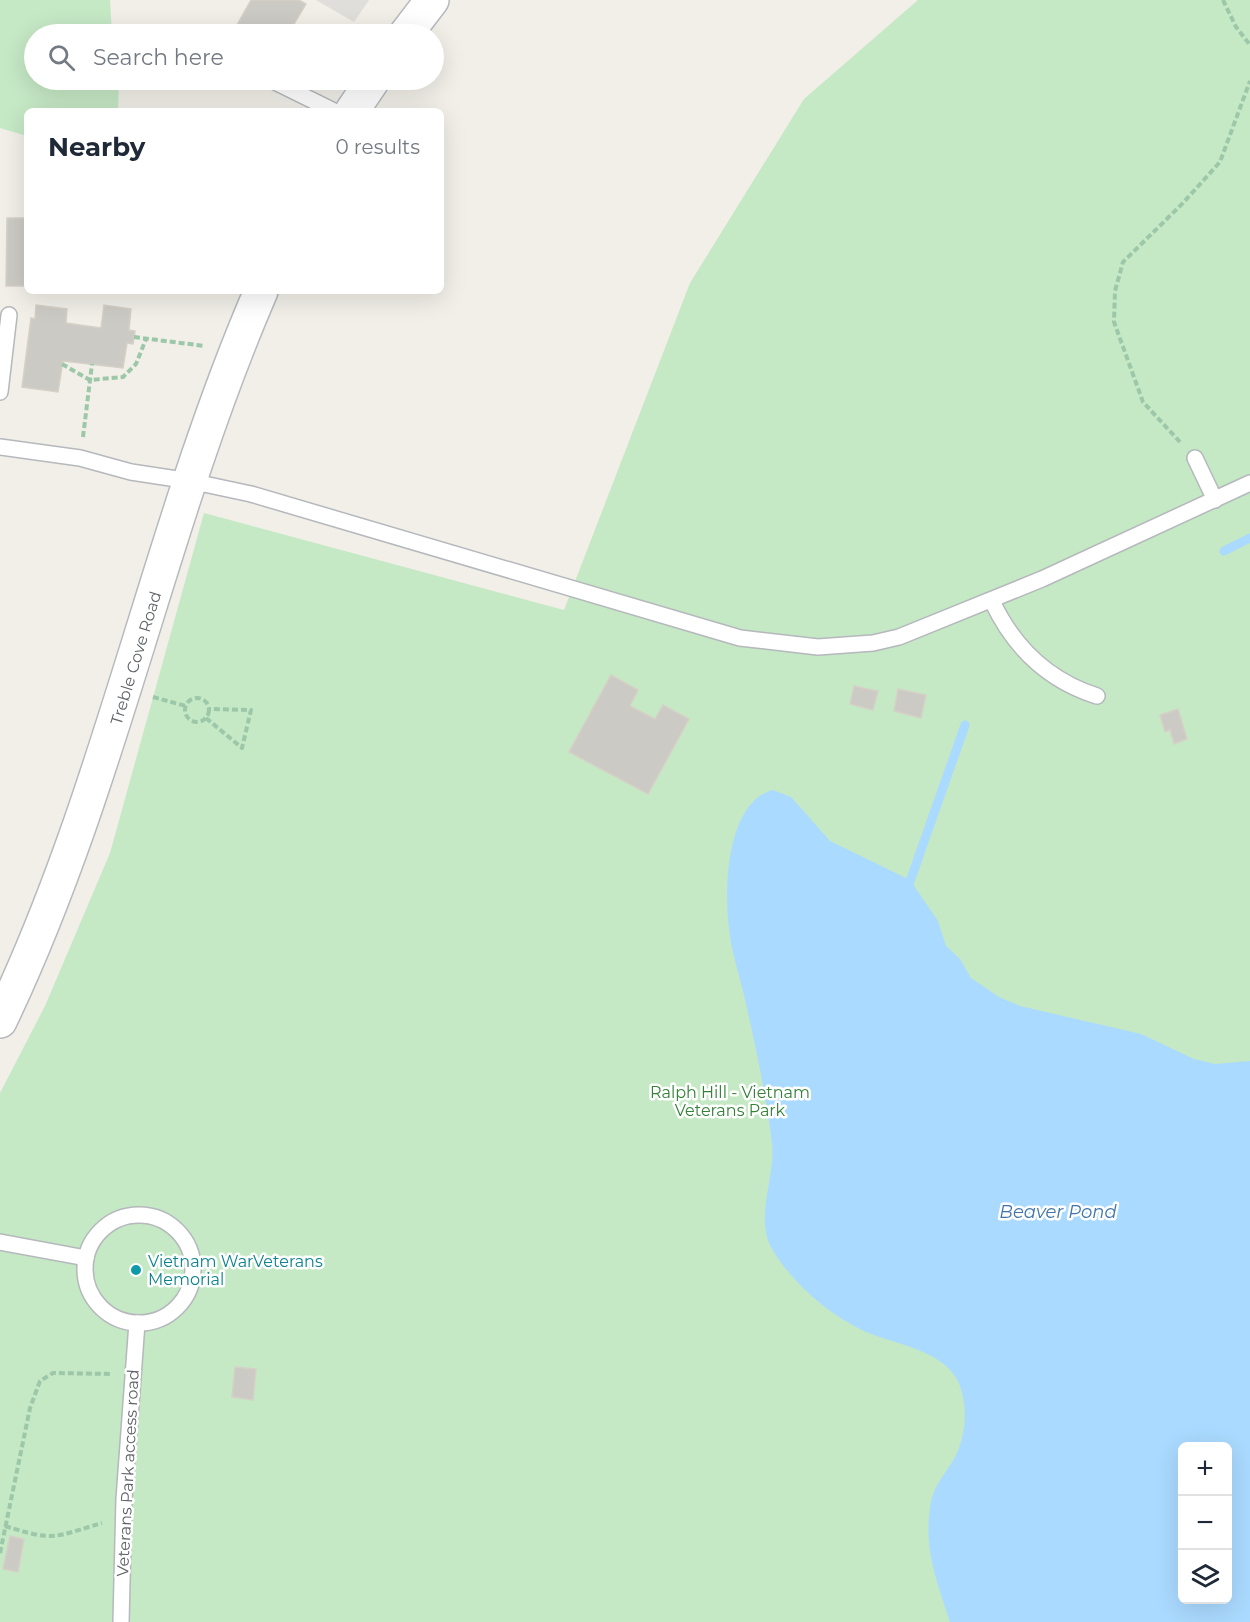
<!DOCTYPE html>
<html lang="en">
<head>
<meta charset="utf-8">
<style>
  :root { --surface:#fff; --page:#f2f2f3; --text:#1f2937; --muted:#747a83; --line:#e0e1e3 }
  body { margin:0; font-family:Montserrat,sans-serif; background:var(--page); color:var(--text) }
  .controls { position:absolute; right:18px; bottom:18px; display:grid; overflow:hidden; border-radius:9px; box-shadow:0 6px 24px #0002 }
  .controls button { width:54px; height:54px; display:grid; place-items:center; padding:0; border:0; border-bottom:2px solid var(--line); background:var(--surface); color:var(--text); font:30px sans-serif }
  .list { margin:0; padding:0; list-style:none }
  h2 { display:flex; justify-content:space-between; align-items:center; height:78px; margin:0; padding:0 24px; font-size:26px }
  h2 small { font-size:20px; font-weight:400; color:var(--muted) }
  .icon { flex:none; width:33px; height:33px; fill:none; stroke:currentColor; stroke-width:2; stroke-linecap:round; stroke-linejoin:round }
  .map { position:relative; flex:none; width:1250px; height:1622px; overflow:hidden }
  .search { position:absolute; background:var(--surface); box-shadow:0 6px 24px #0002; left:24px; top:24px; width:420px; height:66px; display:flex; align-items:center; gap:15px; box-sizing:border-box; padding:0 21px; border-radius:33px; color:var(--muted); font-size:22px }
  .panel { position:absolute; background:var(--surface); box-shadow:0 6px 24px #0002; left:24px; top:108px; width:420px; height:186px; border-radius:9px }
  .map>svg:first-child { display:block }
</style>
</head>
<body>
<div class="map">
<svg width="1250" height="1622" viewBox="0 0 1250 1622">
  <rect width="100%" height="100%" fill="#f1efe8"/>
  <!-- industrial -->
  <path fill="#e0deda" d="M316 0H369L354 22Z"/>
  <!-- green -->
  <g fill="#c5e8c5" fill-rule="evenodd">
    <path d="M0 0H110L112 34H34V80H119L118 111H27V136L0 128Z"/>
    <path d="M918 0H1250V1622H0V1093L45 1006 110 853 204 513 564 610 690 283 804 99ZM1182 1446H1228V1600H1182Z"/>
  </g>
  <!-- water -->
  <path fill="#aadaff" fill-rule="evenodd" d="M773 790 791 797 830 841 910 880 938 921 946 946 960 959 971 978 999 997 1020 1006 1141 1034 1194 1059 1215 1064 1250 1061V1622H950C937 1581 924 1552 930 1508 934 1483 944 1477 955 1457 966 1436 968 1408 960 1386 947 1350 896 1345 866 1332 829 1315 793 1284 772 1249 754 1216 776 1177 772 1143 766 1093 755 1044 744 995 739 973 731 951 729 928 724 890 726 802 773 790ZM1182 1446H1228V1600H1182Z"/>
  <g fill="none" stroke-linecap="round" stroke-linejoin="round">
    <!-- stream -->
    <g stroke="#aadaff" stroke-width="9">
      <path d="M1224 551 1250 538"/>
      <path d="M907 890 965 725"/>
    </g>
  </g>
  <!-- building -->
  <g fill="#cccac5" stroke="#d6d1c6" stroke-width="1.5">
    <path d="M251 0H299L306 4 288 34H232Z"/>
    <path d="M7 218H27V286H6Z"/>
    <path d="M36 305 67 309 66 323 101 328 104 305 131 309 129 330 135 331 133 344 127 343 123 368 63 361 58 392 22 387 31 318 35 319Z"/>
    <path d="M611 675 638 690 630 706 655 719 663 705 689 719 648 794 569 752Z"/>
    <path d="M854 686 878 691 873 710 850 704Z"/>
    <path d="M898 689 926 695 921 718 894 711Z"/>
    <path d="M1178 709 1187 739 1174 744 1170 730 1165 732 1160 715Z"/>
    <path d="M235 1367 256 1369 253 1400 232 1397Z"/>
    <path d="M10 1536 24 1539 18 1572 3 1569Z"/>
  </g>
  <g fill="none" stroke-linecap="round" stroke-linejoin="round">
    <!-- lane casing -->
    <g stroke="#b5b8bc" stroke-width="18">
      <g id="lane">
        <path d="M320 34 321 33"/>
        <path d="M271 80 334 111"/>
        <path d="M0 392 9 315"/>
        <path d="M0 447 80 458 131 472 190 481 251 494 740 638 818 647 873 643 899 637 1042 579 1250 483"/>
        <path d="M1195 458 1215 500"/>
        <path d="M992 601C1013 646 1047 680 1097 696"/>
        <circle cx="139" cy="1269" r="54"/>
        <path d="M0 1242 86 1258"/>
        <path d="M121 1622 124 1499 137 1323"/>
      </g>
    </g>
    <!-- secondary casing -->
    <g stroke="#b6babf" stroke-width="36">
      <g id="secondary">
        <path d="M406 34 432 0"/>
        <path d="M352 111 373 80"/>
        <path d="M0 1021C113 785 158 529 261 291"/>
      </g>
    </g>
    <!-- path -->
    <g stroke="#9cc7a9" stroke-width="4" stroke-dasharray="6 3" stroke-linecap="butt">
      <path d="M1223 0 1236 27 1250 45"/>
      <path d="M134 337 205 346"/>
      <path d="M62 364 90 380 123 377 136 364 146 339"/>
      <path d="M83 437 92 364"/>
      <path d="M1180 442 1143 402 1114 322 1115 291 1123 262 1182 204 1220 162 1250 81"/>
      <path d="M153 697 186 706"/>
      <circle cx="197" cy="710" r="12"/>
      <path d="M206 718 242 748 251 710 209 709"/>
      <path d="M5 1526C55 1542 54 1537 102 1523"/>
      <path d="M0 1553 30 1408 40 1381 53 1373 112 1374"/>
    </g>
    <!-- lane -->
    <use href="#lane" stroke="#fff" stroke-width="15"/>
    <!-- secondary -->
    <use href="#secondary" stroke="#fff" stroke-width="33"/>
  </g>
  <!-- markers -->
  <circle fill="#0f9aa8" stroke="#fff" stroke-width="2" cx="136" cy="1270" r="6"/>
  <g text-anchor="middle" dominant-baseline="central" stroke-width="5" stroke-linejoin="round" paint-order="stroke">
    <!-- street labels -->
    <g font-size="16" fill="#5f6368" stroke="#fff">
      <text transform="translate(136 658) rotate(-73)">Treble Cove Road</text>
      <text transform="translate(128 1473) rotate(-87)">Veterans Park access road</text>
    </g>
    <!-- park labels -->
    <g font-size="16" fill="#348238" stroke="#fff">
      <text x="730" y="1092">Ralph Hill - Vietnam<tspan x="730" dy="18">Veterans Park</tspan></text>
    </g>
    <!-- culture labels -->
    <g font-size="16" fill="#0d838f" stroke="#fff" text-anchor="start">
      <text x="148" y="1261">Vietnam WarVeterans<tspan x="148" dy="18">Memorial</tspan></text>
    </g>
    <!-- water labels -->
    <g font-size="18" font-style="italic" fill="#4174aa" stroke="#fff">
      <text x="1058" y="1212">Beaver Pond</text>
    </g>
  </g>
</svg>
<div class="controls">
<button>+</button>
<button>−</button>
<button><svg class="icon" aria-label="layers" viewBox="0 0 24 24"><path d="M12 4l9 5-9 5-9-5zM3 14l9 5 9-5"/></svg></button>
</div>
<div class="search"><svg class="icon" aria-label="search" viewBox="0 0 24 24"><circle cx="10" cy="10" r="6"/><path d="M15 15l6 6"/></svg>Search here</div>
<section class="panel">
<h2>Nearby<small>0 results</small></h2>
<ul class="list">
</ul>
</section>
</div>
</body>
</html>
